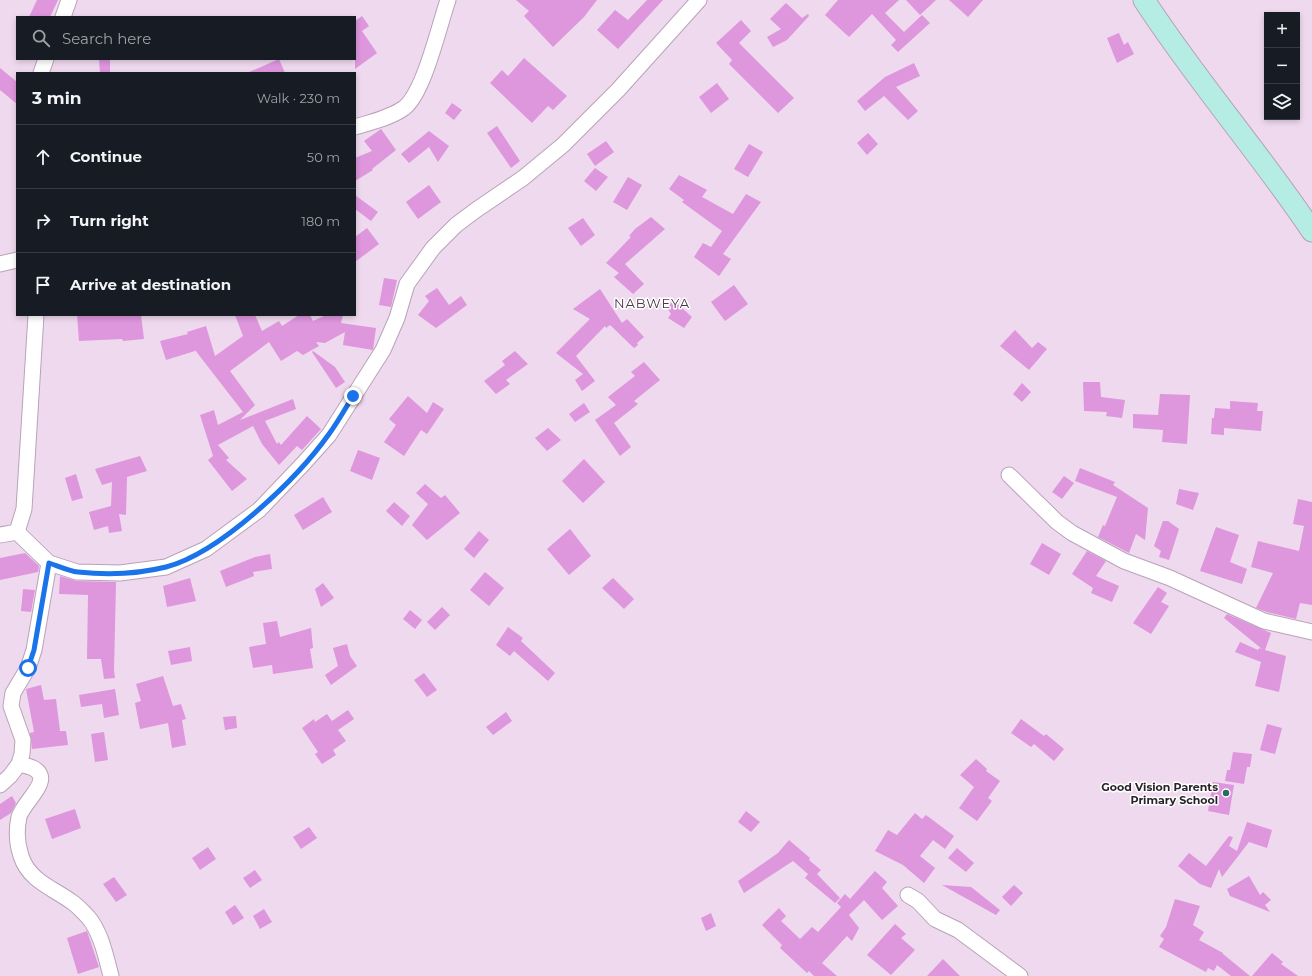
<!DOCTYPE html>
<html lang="en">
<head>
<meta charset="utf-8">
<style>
  :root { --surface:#171b24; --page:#20242c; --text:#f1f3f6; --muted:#9ea1a6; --line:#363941 }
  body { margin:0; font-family:Montserrat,sans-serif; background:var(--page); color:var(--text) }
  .controls { position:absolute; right:12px; top:12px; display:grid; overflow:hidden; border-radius:0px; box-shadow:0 2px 6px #0003 }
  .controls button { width:36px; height:36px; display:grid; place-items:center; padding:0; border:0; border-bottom:1px solid var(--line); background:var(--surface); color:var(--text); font:20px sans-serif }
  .stop { position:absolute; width:12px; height:12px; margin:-9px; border:3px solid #1a73e8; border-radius:50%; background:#fff }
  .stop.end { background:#1a73e8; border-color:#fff; box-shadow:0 1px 4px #0008 }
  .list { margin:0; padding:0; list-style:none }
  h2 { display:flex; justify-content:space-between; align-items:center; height:52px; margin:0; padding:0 16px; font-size:17px }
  h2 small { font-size:13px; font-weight:400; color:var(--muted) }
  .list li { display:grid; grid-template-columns:26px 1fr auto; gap:12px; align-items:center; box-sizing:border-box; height:64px; padding:0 16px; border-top:1px solid var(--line) }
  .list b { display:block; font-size:15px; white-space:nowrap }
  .list em { font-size:13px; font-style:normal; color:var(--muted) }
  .icon { flex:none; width:22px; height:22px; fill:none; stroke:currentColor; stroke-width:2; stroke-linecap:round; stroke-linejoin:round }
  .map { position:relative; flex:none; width:1312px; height:976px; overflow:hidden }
  .search { position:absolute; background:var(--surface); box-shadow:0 2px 6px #0003; left:16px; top:16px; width:340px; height:44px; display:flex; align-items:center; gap:10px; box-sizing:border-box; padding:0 14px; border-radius:0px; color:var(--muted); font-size:15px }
  .panel { position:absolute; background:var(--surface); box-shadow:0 2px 6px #0003; left:16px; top:72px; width:340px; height:244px; border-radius:0px }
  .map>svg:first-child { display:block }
</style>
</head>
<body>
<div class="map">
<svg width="1312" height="976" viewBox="0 0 1312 976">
  <rect width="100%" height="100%" fill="#efd9ee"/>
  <!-- building -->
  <g fill="#de96dd">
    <path d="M37 0H58L50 17H29Z"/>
    <path d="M516 0H597L584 17 553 47 524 16 529 11Z"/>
    <path d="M647 0H663L618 49 597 30 615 10 628 20Z"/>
    <path d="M838 0H899L885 13 904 32 922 15 930 23 898 52 891 45 896 40 872 14 849 37 825 15Z"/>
    <path d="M906 0H936L920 15Z"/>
    <path d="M949 0H983L968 17Z"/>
    <path d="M786 3 802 18 808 14 809 16 787 40 773 47 767 37 781 29 770 19Z"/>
    <path d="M362 16 369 26 362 31 377 53 355 69V21Z"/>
    <path d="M741 20 751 31 739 43 794 98 778 113 729 64 732 60 716 43Z"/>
    <path d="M1119 33 1124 45 1128 42 1134 54 1117 63 1107 38Z"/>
    <path d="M524 58 567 96 553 110 548 106 532 123 490 83 502 70 508 76Z"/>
    <path d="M99 59H110V73H100Z"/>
    <path d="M279 59 285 73H247Z"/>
    <path d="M914 63 920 76 896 87 918 111 908 120 884 96 865 111 857 101 885 77Z"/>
    <path d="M0 68 17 82V104L0 90Z"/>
    <path d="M717 83 729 99 711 113 699 97Z"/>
    <path d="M452 103 462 110 454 120 445 113Z"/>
    <path d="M497 126 520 161 511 168 487 133Z"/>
    <path d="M381 129 396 150 372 169 373 170 355 181V158L372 151 364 141Z"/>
    <path d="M429 131 449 146 438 162 429 147 409 163 401 154Z"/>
    <path d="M868 133 878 144 867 155 857 143Z"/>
    <path d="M606 141 614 152 595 166 587 154Z"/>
    <path d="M749 144 763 152 748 177 734 169Z"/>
    <path d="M595 168 608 177 596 191 584 181Z"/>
    <path d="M679 175 707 190 702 197 733 214 746 194 761 202 723 254 731 259 719 276 694 257 703 243 711 247 722 231 682 202 684 200 669 189Z"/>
    <path d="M628 177 642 185 627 210 613 202Z"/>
    <path d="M429 185 441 202 418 219 406 202Z"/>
    <path d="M355 195 378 212 371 221 355 209Z"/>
    <path d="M651 217 665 229 625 264 644 284 633 294 614 277 619 273 606 263 631 237 629 236 635 229Z"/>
    <path d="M583 218 595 235 581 246 568 228Z"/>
    <path d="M367 228 379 244 355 262V237Z"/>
    <path d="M384 278 397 280 391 307 379 305Z"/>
    <path d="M734 285 748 304 725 321 711 302Z"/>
    <path d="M437 288 449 305 461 296 467 305 436 328 418 315 429 301 425 296Z"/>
    <path d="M600 289 622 323 627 319 644 337 637 343 638 345 634 348 610 325 606 328 605 326 576 356 595 381 582 391 575 380 583 374 556 353 590 319 573 309Z"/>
    <path d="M673 300 692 317 684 328 668 318 671 314 667 308Z"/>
    <path d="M77 315H141L144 339 123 341 122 339 79 341Z"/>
    <path d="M235 315H255L262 331 279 321 282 326 299 315H310L313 321 326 315H343L341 323 376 328 373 350 343 345 345 332 325 343 316 342 319 346 303 355 297 351 281 361 269 342 230 371 255 405 240 420 293 399 296 409 265 421 277 444 279 442 281 445 307 416 321 429 302 450 297 446 279 465 262 444 253 426 218 445 229 458 226 460 247 479 232 491 208 460 213 456 200 415 214 410 218 425 243 412 195 350V351L166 360 160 341 188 334 187 332 206 326 215 356 243 336Z"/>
    <path d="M1015 330 1032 348 1038 342 1047 349 1029 370 1000 346Z"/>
    <path d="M313 351 335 367 345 382 336 388 312 352Z"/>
    <path d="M515 351 528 364 506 380 510 384 496 394 484 381 505 365 502 361Z"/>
    <path d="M644 362 660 380 634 401 638 404 614 423 631 447 620 456 595 420 616 405 608 397 635 376 631 372Z"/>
    <path d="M1083 382H1100L1101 397 1125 400 1122 418 1106 416 1107 412 1084 411Z"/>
    <path d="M1022 383 1031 392 1022 402 1013 394Z"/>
    <path d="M1160 394 1190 395 1187 444 1162 442 1163 430 1133 428V414L1158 415Z"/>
    <path d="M408 396 427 413 433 402 444 409 427 434 421 430 404 456 384 442 396 425 389 419Z"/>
    <path d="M1230 401 1258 403 1257 411H1263L1261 431 1224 428V435L1211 434 1212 418H1214L1215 408 1230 409Z"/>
    <path d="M584 403 590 412 575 422 569 414Z"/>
    <path d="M548 428 561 440 547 451 535 438Z"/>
    <path d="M358 450 380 458 372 480 350 471Z"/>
    <path d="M140 456 147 471 127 477 126 515 119 514 122 531 109 533 108 526 94 530 89 512 111 506 112 482 102 485 95 469Z"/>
    <path d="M584 459 605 482 583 503 562 481Z"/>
    <path d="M1080 468 1115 482 1113 485 1148 508 1145 540 1136 534 1129 553 1098 537 1103 525 1105 526 1117 497 1075 481Z"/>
    <path d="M76 474 83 498 72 501 65 478Z"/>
    <path d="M1064 476 1074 483 1062 499 1052 492Z"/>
    <path d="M425 484 441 498 445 495 460 513 427 540 412 525 428 504 416 493Z"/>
    <path d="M1179 489 1199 493 1193 510 1176 504Z"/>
    <path d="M323 497 332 512 303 530 294 515Z"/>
    <path d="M1298 499 1312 502V605L1300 603 1296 619 1267 612 1256 608 1273 573 1251 567 1258 541 1299 551 1304 526 1293 524Z"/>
    <path d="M394 502 410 516 402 526 386 511Z"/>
    <path d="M1163 521H1168L1179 529 1169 560 1159 557 1161 551 1154 546Z"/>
    <path d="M1216 527 1239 535 1230 562 1247 569 1242 584 1200 571Z"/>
    <path d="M570 529 591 556 569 575 547 549Z"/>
    <path d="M479 531 489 540 474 558 464 549Z"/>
    <path d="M1042 543 1061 554 1049 575 1030 564Z"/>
    <path d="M1087 551 1106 561 1096 576 1119 586 1112 602 1091 593 1093 588 1072 574Z"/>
    <path d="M25 553 39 566 38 572 0 580V558Z"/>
    <path d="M270 554 272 569 253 572 254 576 226 587 220 571 255 557Z"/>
    <path d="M485 572 504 588 489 606 470 590Z"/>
    <path d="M60 576 77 581 116 582 114 670 115 678 104 679 101 659H87L88 595 59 594Z"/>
    <path d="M190 578 196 601 167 607 163 586Z"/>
    <path d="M613 578 634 599 624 609 602 588Z"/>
    <path d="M323 583 334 598 321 607 315 589Z"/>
    <path d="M1158 587 1167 593 1161 602 1169 606 1151 634 1133 623Z"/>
    <path d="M23 589 35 590 31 612 21 611Z"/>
    <path d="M442 607 450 615 435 630 427 622Z"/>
    <path d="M410 610 422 620 415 629 403 619Z"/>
    <path d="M1227 614 1271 633 1265 650 1286 656 1279 692 1255 686 1261 662 1235 652 1240 642 1258 650 1259 648 1262 649 1224 618Z"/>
    <path d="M277 621 280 637 311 628 313 648 310 649 313 668 273 674 272 665 253 668 249 647 266 644 263 623Z"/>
    <path d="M508 627 523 638 521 641 555 673 548 681 514 651 510 656 496 645Z"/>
    <path d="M347 644 350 656 357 666 331 685 325 675 338 666 333 648Z"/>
    <path d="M190 647 192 661 171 665 168 651Z"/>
    <path d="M424 673 437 690 427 697 414 680Z"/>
    <path d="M163 676 173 706 181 704 186 719 182 720 186 745 172 748 168 723 140 729 135 703 141 701 136 684Z"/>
    <path d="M41 685 44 700 56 699 60 731H66L68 745 32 749 30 733 34 732 26 689Z"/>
    <path d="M115 689 119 715 104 718 102 704 81 707 79 695Z"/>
    <path d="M348 710 354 719 338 730 346 741 333 750 336 755 322 764 315 754 318 752 302 728 314 719 315 722 327 714 332 721Z"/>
    <path d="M506 712 512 721 493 735 486 727Z"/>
    <path d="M236 716 237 728 225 730 223 717Z"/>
    <path d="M1021 719 1044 736 1046 734 1064 749 1054 761 1034 744 1031 747 1011 733Z"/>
    <path d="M1267 724 1282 728 1275 754 1260 750Z"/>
    <path d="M104 732 108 760 95 762 91 734Z"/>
    <path d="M1233 752 1252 754 1250 767H1247L1244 784 1225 781 1227 770H1230Z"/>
    <path d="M976 759 987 769 986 771 1000 781 988 798 992 801 977 821 959 808 974 787 960 775Z"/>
    <path d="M1213 782 1234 785 1229 815 1208 811Z"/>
    <path d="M12 796 16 803 11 813 0 820V804Z"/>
    <path d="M75 809 81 828 52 839 45 819Z"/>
    <path d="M746 811 760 822 751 832 738 822Z"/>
    <path d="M915 813 922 819 926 815 954 836 945 849 933 840 920 856 935 868 924 883 903 865 875 851 888 830 897 835Z"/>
    <path d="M1247 822 1272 830 1267 848 1249 842 1222 877 1219 869 1211 888 1200 884 1178 866 1189 853 1206 866 1229 836 1233 837 1229 846 1237 851Z"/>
    <path d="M309 827 317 838 301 849 293 837Z"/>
    <path d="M789 840 810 858 809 860 821 870 817 874 840 898 835 903 805 878 808 874 793 861 744 893 738 881 778 853Z"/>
    <path d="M208 847 216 859 200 870 192 858Z"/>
    <path d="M957 848 974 863 966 872 948 858Z"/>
    <path d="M255 870 262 880 250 888 243 878Z"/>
    <path d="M875 871 887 882 882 888 898 906 882 920 864 900 849 915 859 928 852 941 847 936 822 963 837 976H814L809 971 807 973 780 948 782 945 762 925 779 908 786 916 781 921 800 939 812 927 818 932 841 907 837 903 845 894 850 899Z"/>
    <path d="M1249 876 1260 895 1263 892 1271 900 1265 905 1270 912 1230 896 1227 889Z"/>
    <path d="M114 877 127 895 116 902 103 884Z"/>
    <path d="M942 885 971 887 1000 910 996 915Z"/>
    <path d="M1014 885 1023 893 1011 906 1002 897Z"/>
    <path d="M1175 899 1200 906 1193 925 1204 932 1199 940 1223 953V954L1250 976H1231L1217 965 1214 971 1208 968 1206 972 1159 947 1164 939 1160 936 1166 927Z"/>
    <path d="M235 905 244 918 233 925 225 912Z"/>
    <path d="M264 909 272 922 260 929 253 916Z"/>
    <path d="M711 913 716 926 706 931 701 918Z"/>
    <path d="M895 924 906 934 901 938 915 950 891 975 867 955Z"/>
    <path d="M87 931 99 967 78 974 67 938Z"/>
    <path d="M1272 953 1283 962 1281 964 1298 976H1252Z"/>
    <path d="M943 959 960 976H927Z"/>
  </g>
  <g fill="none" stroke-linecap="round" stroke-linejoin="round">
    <!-- street casing -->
    <g stroke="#b8a3b7" stroke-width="17">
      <g id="street">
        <path d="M63 17 69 0"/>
        <path d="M41 73 46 59"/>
        <path d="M355 127C371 122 390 118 404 108 424 93 439 26 448 0"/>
        <path d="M0 264 17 260"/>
        <path d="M1009 475 1057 522 1072 533 1124 561 1170 578 1264 621 1312 632"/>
        <path d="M17 532 24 509 36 315"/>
        <path d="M0 535 17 532 49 563 77 572 120 573 166 567 206 549 259 510 303 464 329 435 383 350 397 318 407 284 433 248 456 225 476 210 523 178 563 145 618 90 699 0"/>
        <path d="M19 764C26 766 37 767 40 775 45 786 22 805 19 817 16 831 17 844 21 856 29 881 53 888 72 902 78 906 83 912 88 917 101 932 106 957 111 976"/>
        <path d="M0 785 10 776 19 764 22 754 23 740 11 706 13 693 28 668 34 650 49 563"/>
        <path d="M908 895 918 901 935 919 958 930 1020 976"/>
      </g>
    </g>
    <!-- secondary casing -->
    <g stroke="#b8a3b7" stroke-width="23">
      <path id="secondary" d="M1144 0C1196 80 1259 152 1312 231"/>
    </g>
    <!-- street -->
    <use href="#street" stroke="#fff" stroke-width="15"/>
    <!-- secondary -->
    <use href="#secondary" stroke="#b5ede4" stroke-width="21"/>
  </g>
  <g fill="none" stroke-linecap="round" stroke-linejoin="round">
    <!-- route -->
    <path stroke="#1a73e8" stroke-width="5" d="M28 668 34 650 49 563C58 566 69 571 78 572 106 575 138 574 166 567 220 553 297 479 329 434 338 422 345 409 353 396"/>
  </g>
  <!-- markers -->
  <circle fill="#296c5d" stroke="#fff" stroke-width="1.5" cx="1226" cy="793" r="4"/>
  <g text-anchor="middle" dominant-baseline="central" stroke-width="3" stroke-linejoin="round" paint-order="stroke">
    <!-- poi labels -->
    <g font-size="11" font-weight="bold" fill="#2a222a" stroke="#fff" text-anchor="end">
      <text x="1218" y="787">Good Vision Parents<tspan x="1218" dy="13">Primary School</tspan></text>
    </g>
    <!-- quarter labels -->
    <g font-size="13" letter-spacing="1" fill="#493748" stroke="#fff">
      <text x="652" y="303">NABWEYA</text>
    </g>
  </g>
</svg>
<div class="controls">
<button>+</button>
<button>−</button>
<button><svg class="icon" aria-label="layers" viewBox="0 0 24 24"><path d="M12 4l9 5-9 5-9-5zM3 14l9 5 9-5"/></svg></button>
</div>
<div class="stop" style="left:28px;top:668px"></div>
<div class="stop end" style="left:353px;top:396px"></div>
<div class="search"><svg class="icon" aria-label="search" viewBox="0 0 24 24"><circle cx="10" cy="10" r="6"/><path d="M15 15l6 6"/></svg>Search here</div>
<section class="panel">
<h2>3 min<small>Walk · 230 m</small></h2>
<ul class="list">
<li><svg class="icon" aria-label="ahead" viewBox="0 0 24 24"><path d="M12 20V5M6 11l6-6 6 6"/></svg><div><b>Continue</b></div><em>50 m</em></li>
<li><svg class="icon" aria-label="right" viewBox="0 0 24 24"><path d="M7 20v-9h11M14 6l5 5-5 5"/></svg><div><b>Turn right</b></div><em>180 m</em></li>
<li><svg class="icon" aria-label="arrive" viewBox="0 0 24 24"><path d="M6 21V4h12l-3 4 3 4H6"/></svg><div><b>Arrive at destination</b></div></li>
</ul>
</section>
</div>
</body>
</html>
